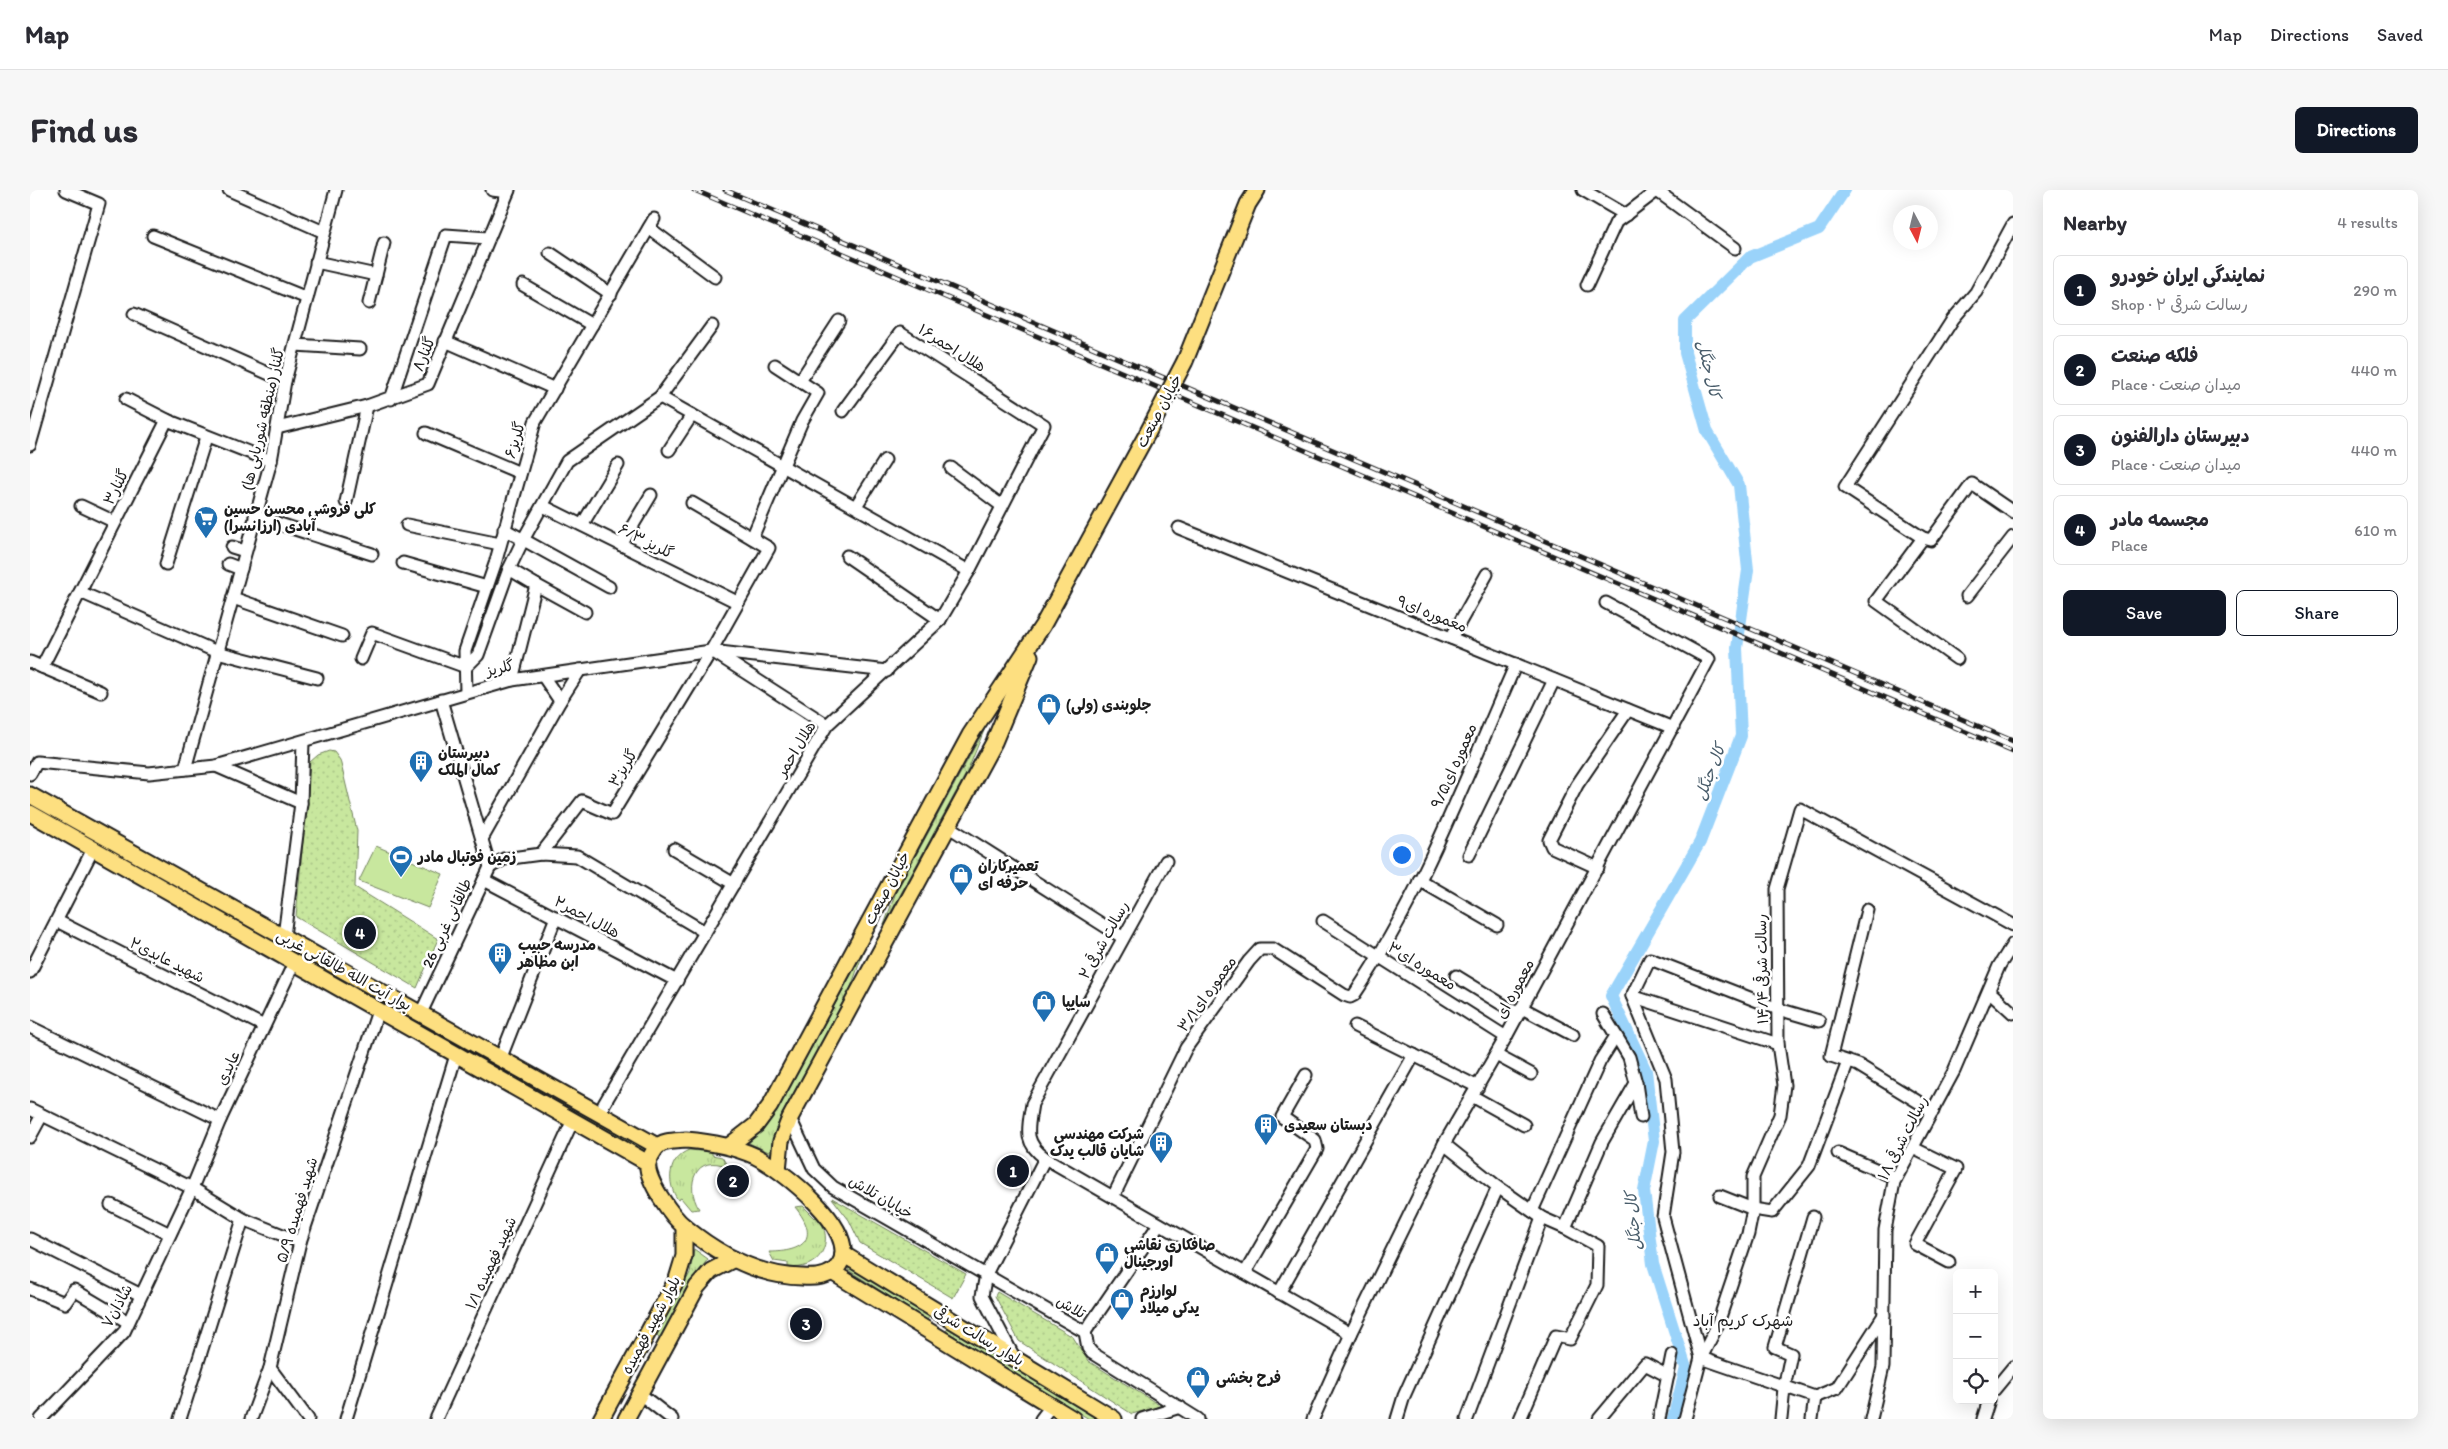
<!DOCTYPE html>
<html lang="en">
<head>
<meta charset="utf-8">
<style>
  :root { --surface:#fff; --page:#f7f7f7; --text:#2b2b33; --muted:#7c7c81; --line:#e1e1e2; --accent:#111827 }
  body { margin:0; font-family:Itim,"Playpen Sans Arabic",sans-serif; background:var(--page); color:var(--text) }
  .controls { position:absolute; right:15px; bottom:15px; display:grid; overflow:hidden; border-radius:8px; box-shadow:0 5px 20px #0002 }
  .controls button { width:45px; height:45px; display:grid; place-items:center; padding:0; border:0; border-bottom:1px solid var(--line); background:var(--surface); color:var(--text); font:25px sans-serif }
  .compass { position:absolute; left:1863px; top:15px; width:45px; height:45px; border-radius:50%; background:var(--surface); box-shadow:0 5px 20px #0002; rotate:173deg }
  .you { position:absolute; left:1371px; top:664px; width:18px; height:18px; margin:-12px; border:4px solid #fff; border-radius:50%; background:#1a73e8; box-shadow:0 0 0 8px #1a73e833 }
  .badge { display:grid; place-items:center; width:32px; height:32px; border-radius:50%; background:var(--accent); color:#fff; font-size:16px; font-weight:700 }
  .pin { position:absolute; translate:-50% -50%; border:2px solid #fff; box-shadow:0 1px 5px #0006 }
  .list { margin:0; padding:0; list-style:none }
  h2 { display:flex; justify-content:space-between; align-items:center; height:65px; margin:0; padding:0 20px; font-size:21px }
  h2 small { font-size:16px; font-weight:400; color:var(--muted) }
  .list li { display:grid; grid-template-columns:32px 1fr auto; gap:15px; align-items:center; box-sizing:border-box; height:70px; margin:0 10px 10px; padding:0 10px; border:1px solid var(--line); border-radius:8px }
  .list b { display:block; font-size:19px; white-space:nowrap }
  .list p { margin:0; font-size:16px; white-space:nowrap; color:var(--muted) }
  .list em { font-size:16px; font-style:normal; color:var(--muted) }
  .actions { display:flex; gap:10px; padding:15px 20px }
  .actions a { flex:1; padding:11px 0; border:1px solid var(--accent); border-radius:8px; text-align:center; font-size:18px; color:var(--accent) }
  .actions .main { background:var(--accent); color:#fff }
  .icon { flex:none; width:28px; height:28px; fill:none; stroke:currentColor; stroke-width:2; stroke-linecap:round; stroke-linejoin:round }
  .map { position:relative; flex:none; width:1983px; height:1229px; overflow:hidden; border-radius:8px }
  header { display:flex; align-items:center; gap:30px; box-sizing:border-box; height:70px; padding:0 25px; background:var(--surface); border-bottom:1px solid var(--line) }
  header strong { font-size:24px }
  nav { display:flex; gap:28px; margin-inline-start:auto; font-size:18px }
  .intro { display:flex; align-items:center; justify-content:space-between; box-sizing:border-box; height:120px; padding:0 30px }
  h1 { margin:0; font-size:35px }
  .button { padding:12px 22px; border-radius:8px; background:var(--accent); color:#fff; font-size:18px; font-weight:700 }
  main { display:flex; gap:30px; padding:0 30px }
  aside { flex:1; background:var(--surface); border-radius:8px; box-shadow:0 5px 20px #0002 }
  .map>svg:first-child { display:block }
</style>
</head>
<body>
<header>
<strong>Map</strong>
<nav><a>Map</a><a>Directions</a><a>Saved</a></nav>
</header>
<div class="intro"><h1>Find us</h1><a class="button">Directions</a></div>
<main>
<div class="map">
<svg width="1983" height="1229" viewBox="0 0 1983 1229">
  <defs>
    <pattern id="grass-tufts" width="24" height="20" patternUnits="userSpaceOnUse" patternTransform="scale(1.25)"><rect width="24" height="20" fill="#c8e79e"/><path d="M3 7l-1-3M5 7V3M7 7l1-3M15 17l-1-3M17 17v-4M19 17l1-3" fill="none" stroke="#abc688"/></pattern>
    <pattern id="park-dots" width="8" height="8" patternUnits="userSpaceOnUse" patternTransform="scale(1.25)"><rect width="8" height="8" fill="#c8e79e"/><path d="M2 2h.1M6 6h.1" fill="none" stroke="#abc688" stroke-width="1.8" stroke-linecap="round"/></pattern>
  </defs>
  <rect width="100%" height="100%" fill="#fff"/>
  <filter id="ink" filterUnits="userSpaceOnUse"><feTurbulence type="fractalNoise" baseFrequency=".02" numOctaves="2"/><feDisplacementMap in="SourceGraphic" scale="10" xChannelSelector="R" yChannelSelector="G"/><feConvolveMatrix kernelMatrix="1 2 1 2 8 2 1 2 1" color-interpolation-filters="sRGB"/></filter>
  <g filter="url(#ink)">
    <!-- grass -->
    <g fill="url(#grass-tufts)" stroke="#72825d">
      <path d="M955 538 938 580 854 735 866 702Z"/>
      <path d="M142 691 619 957 615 962 140 696Z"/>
      <path d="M833 763 820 800 750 928 743 948 741 963 719 953 745 924Z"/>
      <path d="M659 960 682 962V965L692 967 698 977C666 963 654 994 669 1019L661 1020 651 1008 648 1010C636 993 638 968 659 960Z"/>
      <path d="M773 1016 785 1028 787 1026C807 1051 789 1082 758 1077V1073L744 1071 739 1062C773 1062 791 1049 765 1017Z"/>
      <path d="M664 1059 678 1069 663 1089 633 1149 626 1145 660 1083Z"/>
      <path d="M819 1076 900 1126 897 1130 818 1080Z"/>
      <path d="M919 1137 1070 1229H1059L916 1141Z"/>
    </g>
    <!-- park -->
    <g fill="url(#park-dots)" stroke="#72825d">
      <path d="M299 561 304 562 310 570 327 641 325 697 408 749 387 798 266 727 280 572 288 565Z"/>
      <path d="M802 1008 936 1084 923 1108 830 1053 819 1030Z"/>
      <path d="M967 1102 1043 1147 1058 1171 1131 1216 1102 1224 989 1151 965 1106Z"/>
    </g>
    <!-- pitch -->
    <path fill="#c8e79e" stroke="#72825d" d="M346 656 413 684 398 718 329 691Z"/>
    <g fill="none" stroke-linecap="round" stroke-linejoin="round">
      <!-- canal -->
      <path stroke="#9ad3fa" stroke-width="12" d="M1643 1229 1656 1178 1623 1074 1614 1001 1624 951 1616 881 1581 806 1670 652 1711 546 1707 458 1718 380 1709 295 1677 241 1655 163V131L1720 67 1789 39 1815 0"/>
      <!-- minor casing -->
      <g stroke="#1c1c1c" stroke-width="15">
        <g id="minor">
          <path d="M199 0 294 42"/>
          <path d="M462 0 478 2"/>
          <path d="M1553 0 1596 25"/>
          <path d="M1627 1 1705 58"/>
          <path d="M619 38 685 87"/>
          <path d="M123 46 277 108"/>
          <path d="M520 63 581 104"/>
          <path d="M286 72 346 85"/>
          <path d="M493 95 562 135"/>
          <path d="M1557 95 1586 32 1628 0"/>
          <path d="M339 113 354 53"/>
          <path d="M104 124 255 191"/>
          <path d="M415 151 525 199"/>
          <path d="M265 155 330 159"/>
          <path d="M770 191 809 131"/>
          <path d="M630 207 939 381"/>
          <path d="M96 209 137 230"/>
          <path d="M361 209 416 45 458 48"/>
          <path d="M247 238 337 216 398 194 479 0"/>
          <path d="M396 243 490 283"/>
          <path d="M0 255 69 14 36 0"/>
          <path d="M639 260 662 225"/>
          <path d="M921 278 972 316"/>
          <path d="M316 312 337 216"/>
          <path d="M51 316 85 332"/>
          <path d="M513 316 707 412"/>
          <path d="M826 316 855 270"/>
          <path d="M225 326 342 364"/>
          <path d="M377 335 470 354"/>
          <path d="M552 335 588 275"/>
          <path d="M1149 338 1643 538"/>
          <path d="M474 339 579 397"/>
          <path d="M722 348 772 231 788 203 745 175"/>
          <path d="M1893 348 1815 297 1923 129 1946 102 1983 34"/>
          <path d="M591 355 621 305"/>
          <path d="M202 357 215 361"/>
          <path d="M817 366 910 430"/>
          <path d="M373 373 457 397"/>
          <path d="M136 374 176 247"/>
          <path d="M198 374 211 379"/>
          <path d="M479 379 506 395 482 490"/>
          <path d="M506 395 555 422"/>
          <path d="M50 402 187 462 287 488"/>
          <path d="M1937 406 1983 347"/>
          <path d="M203 408 312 446"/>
          <path d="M1421 448 1457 384"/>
          <path d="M685 463 797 535"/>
          <path d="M331 469 342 443 436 477 448 465 479 379 493 350 537 271 630 207 682 136"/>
          <path d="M1927 469 1846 411 1893 348 1901 350 1942 294 1983 322"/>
          <path d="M0 472 71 502"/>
          <path d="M12 477 137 230 241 271"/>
          <path d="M436 502 435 461 465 374 505 232 624 29"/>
          <path d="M530 511 550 480"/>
          <path d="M186 576 271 613"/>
          <path d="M155 579 241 271 255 191 306 0"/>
          <path d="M0 584 7 572 119 583 186 576 482 490 681 461 857 481"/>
          <path d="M919 637 1092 747"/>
          <path d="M452 649 530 511 513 486"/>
          <path d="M644 659 704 694"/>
          <path d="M511 664 552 611 582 624 681 461 739 358 662 313"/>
          <path d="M1439 665 1524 490"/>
          <path d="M460 677 474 669 511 664 547 666 675 742"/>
          <path d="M1568 678 1522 657 1519 650 1547 595 1598 520"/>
          <path d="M454 690 647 791"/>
          <path d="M1389 690 1467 735"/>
          <path d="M1837 720 1801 866 1828 875 1903 921"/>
          <path d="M27 731 234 836"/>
          <path d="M1293 731 1476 847"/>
          <path d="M254 746 271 613 273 552"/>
          <path d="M0 782 63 659"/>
          <path d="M1426 786 1488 824"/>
          <path d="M1959 801 1983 823"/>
          <path d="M1602 806 1748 854"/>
          <path d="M1492 818 1543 845"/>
          <path d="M391 823 460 677 411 510"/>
          <path d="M1573 824 1599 867 1606 893 1611 927"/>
          <path d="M1325 836 1448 897"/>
          <path d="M0 837 190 930"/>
          <path d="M1466 865 1501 884"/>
          <path d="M471 867 526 727"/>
          <path d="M1442 906 1494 935"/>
          <path d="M0 919 162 998 213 1029 270 1052"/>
          <path d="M571 923 574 914 797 535 910 430 939 381 1014 235 870 143 813 221"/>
          <path d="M760 928 784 979 803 997 1055 1142 1058 1158 1062 1163 1168 1229"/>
          <path d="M0 947 12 925"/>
          <path d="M1414 954 1468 997 1512 1028 1535 1038 1568 1056 1567 1095 1540 1149 1526 1146 1490 1229"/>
          <path d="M1883 958 1926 979 1885 1054 1919 1072"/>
          <path d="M1808 963 1866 988"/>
          <path d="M1015 968 1321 1144"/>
          <path d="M1690 1006 1723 1019 1742 1022 1779 976 1818 872"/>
          <path d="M1083 1007 1156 858 1219 771 1230 759H1243L1314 805 1320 807 1324 805C1393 703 1436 586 1486 474"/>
          <path d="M81 1015 140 1044"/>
          <path d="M1502 1021 1570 871 1586 846"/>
          <path d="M1535 1038 1572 952 1606 893"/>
          <path d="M0 1049 111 1105"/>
          <path d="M1215 1083 1287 959 1285 950 1252 927 1276 885"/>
          <path d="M0 1099 35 1113 44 1100 98 1132"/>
          <path d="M1249 1103 1384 865"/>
          <path d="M1055 1142 1129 1034"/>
          <path d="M1671 1168 1633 1027 1643 962 1636 889 1602 806 1620 769 1748 819 1789 831"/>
          <path d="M1671 1168 1785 1207 1782 1229"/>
          <path d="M985 1169 952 1106 956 1084 1015 968C993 952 998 939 1002 914L1136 671"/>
          <path d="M240 1178 278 1229"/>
          <path d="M1964 1200 1983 1177"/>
          <path d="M610 1204 642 1229"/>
          <path d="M1785 1207 1807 1198 1854 1125"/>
          <path d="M11 1229 94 1142 162 998 190 930 264 773"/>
          <path d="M150 1229 213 1029"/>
          <path d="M221 1229 240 1178 270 1052 348 821"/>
          <path d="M316 1229 426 865"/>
          <path d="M406 1229 543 930"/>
          <path d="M1011 1229 1021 1216"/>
          <path d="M1112 1229 1150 1217"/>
          <path d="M1283 1229 1321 1144 1414 954 1476 847 1679 469 1576 413"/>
          <path d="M1367 1229 1374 1206 1468 997"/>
          <path d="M1437 1229 1512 1028"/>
          <path d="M1569 1229 1615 1174 1638 1186"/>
          <path d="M1629 1229 1642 1165"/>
          <path d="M1655 1229 1671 1168 1687 1136 1718 1044 1723 1019V987L1750 925 1754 895 1748 854 1747 699 1770 619 1983 735"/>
          <path d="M1751 1229 1754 1198 1761 1164 1745 1157 1783 1027"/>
          <path d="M1841 1229 1853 1177 1855 1040 1864 992 1924 881 1969 776 1983 754"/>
          <path d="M1953 1229 1959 1210"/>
        </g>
      </g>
      <!-- major casing -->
      <g stroke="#1c1c1c" stroke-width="19">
        <g id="major">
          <path d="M1155 171 1218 14 1227 0"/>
          <path d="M0 605 627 956"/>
          <path d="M0 623 618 973"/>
          <path d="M656 950C680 952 703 956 725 966 751 979 832 1041 809 1075 801 1087 784 1088 772 1087 729 1086 688 1064 655 1037 643 1028 615 989 618 973 619 969 624 960 627 957 633 950 647 951 656 950Z"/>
          <path d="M699 956 726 935 740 916 940 545 1013 435 1117 244"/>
          <path d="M748 980 751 951 760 928 964 552 1000 466"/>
          <path d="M813 1064 1084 1229"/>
          <path d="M802 1082 1043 1229"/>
          <path d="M571 1229 647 1089 654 1066V1036"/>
          <path d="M596 1229 667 1097 681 1081 704 1069"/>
        </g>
      </g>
      <!-- minor -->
      <use href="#minor" stroke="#fff" stroke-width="11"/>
      <!-- major -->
      <use href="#major" stroke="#fddf80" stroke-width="15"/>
      <!-- rail casing -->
      <g stroke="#1c1c1c" stroke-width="5">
        <g id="rail">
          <path d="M664 0 1983 562"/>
          <path d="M695 0 1983 551"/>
        </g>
      </g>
      <!-- rail -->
      <use href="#rail" stroke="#fff" stroke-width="3" stroke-dasharray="9" stroke-linecap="butt"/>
      <!-- major-bridge casing -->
      <g stroke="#1c1c1c" stroke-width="19" stroke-linecap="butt">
        <path id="major-bridge" d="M1117 244 1155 171"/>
      </g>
      <!-- major-bridge -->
      <use href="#major-bridge" stroke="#fddf80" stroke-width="15"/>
    </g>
  </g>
  <!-- icons -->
  <defs>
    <g id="supermarket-pin" transform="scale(1.25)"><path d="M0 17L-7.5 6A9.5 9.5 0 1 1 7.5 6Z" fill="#1f6fb2" stroke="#fff"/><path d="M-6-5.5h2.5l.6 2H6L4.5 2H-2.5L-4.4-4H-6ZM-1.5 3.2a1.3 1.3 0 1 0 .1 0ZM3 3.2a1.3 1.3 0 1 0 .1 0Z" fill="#fff"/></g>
    <g id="shop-pin" transform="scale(1.25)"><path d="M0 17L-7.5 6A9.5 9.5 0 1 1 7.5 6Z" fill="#1f6fb2" stroke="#fff"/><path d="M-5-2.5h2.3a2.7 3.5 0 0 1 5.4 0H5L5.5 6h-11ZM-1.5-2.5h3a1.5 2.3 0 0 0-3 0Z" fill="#fff"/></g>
    <g id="building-pin" transform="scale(1.25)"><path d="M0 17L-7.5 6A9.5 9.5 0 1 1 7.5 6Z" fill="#1f6fb2" stroke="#fff"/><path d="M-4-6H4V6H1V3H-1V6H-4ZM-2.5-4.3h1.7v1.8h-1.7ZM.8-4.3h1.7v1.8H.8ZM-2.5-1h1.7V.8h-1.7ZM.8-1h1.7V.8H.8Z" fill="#fff"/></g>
    <g id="stadium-pin" transform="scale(1.25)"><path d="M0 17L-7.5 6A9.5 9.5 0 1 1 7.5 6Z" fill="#1f6fb2" stroke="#fff"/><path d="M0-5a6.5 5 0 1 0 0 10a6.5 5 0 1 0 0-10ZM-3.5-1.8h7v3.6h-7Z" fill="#fff"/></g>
  </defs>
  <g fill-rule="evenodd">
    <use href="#supermarket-pin" x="176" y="328"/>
    <use href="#shop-pin" x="1019" y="515"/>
    <use href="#building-pin" x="391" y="572"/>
    <use href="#stadium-pin" x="371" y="667"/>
    <use href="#shop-pin" x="931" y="685"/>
    <use href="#building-pin" x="470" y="764"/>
    <use href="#shop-pin" x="1014" y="812"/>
    <use href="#building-pin" x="1236" y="935"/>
    <use href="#building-pin" x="1131" y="953"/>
    <use href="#shop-pin" x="1077" y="1064"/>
    <use href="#shop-pin" x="1092" y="1110"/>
    <use href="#shop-pin" x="1168" y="1188"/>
  </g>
  <g text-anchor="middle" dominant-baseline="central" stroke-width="5" stroke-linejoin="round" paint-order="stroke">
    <!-- street labels -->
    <g font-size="15" fill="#1c1c1c" stroke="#fff">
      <text transform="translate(922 158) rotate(32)">هلال احمر۱۶</text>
      <text transform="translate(394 164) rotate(-68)">گلنار۸</text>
      <text transform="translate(1129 221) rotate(-62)">خیابان صنعت</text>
      <text transform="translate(233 229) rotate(-77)">گلنار (منطقه شوریابی ها)</text>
      <text transform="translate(485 250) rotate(-73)">گلریز۶</text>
      <text transform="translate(86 297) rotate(-63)">گلنار۳</text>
      <text transform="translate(616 351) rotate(27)">گلریز ۶/۳</text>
      <text transform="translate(1402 424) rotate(22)">معموره ای۹</text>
      <text transform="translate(470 478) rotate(-13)">گلریز</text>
      <text transform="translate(766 559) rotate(-59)">هلال احمر</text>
      <text transform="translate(1424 576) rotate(-66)">معموره ای۹/۵</text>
      <text transform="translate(593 578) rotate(-59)">گلریز۳</text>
      <text transform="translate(857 698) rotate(-62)">خیابان صنعت</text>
      <text transform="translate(557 727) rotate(28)">هلال احمر۲</text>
      <text transform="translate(417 733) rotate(-65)">طالقانی غربی 26</text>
      <text transform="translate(1074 750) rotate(-61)">رسالت شرقی ۲</text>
      <text transform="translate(137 770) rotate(27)">شهید عابدی۲</text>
      <text transform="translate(1392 776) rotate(32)">معموره ای۳</text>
      <text transform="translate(1732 779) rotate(-91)">رسالت شرقی ۱۴/۴</text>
      <text transform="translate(314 780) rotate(29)">بوار آیت الله طالقانی غربی</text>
      <text transform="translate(1485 799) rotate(-62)">معموره ای</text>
      <text transform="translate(1177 804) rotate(-54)">معموره ای۳/۱</text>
      <text transform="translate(198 878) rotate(-65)">عابدی</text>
      <text transform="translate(1873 948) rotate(-63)">رسالت شرقی ۱۸</text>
      <text transform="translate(851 1007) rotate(30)">خیابان تلاش</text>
      <text transform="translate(267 1020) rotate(-73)">شهید فهمیده ۵/۹</text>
      <text transform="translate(461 1073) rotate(-65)">شهید فهمیده ۱/۱</text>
      <text transform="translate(87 1116) rotate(-61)">شاذان۷</text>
      <text transform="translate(1041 1117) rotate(30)">تلاش</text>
      <text transform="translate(621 1135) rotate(-62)">بلوار شهید فهمیده</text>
      <text transform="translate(949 1146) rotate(31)">بلوار رسالت شرقی</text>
    </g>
    <!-- poi labels -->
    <g font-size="15" font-weight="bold" fill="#1c1c1c" stroke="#fff" text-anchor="start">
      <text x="194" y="319">کلی فروشی محسن حسین<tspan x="194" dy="17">آبادی (ارزانسرا)</tspan></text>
      <text x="1036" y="515">جلوبندی (ولی)</text>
      <text x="408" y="563">دبیرستان<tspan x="408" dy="17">کمال الملک</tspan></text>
      <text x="388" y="667">زمین فوتبال مادر</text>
      <text x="948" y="676">تعمیرکاران<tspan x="948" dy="17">حرفه ای</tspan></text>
      <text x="488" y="755">مدرسه حبیب<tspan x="488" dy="17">ابن مظاهر</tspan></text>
      <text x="1032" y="812">سایپا</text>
      <text x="1254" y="935">دبستان سعیدی</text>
      <text x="1114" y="944" text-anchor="end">شرکت مهندسی<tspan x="1114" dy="17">شایان قالب یدک</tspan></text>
      <text x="1094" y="1055">صافكاري نقاشي<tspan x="1094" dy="17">اورجينال</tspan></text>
      <text x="1110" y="1101">لوارزم<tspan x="1110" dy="17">یدکی میلاد</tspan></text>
      <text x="1186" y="1188">فرح بخشی</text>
    </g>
    <!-- water labels -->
    <g font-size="16" font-style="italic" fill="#485c6a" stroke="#fff">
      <text transform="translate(1679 179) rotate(77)">کال جنگل</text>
      <text transform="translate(1680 582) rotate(-69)">کال جنگل</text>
      <text transform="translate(1603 1031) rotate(-95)">کال جنگل</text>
    </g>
    <!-- neighbourhood labels -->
    <g font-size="16" fill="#1c1c1c" stroke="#fff">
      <text x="1713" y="1130">شهرک کریم آباد</text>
    </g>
  </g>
</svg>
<div class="controls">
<button>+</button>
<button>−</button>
<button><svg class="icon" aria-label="locate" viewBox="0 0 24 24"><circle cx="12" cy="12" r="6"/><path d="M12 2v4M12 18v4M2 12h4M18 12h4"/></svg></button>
</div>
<svg class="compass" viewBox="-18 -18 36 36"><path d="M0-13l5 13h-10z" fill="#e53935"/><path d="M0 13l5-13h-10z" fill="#7c7c81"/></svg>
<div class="you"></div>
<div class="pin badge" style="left:983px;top:981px">1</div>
<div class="pin badge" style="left:703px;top:991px">2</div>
<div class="pin badge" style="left:776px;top:1134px">3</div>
<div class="pin badge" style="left:330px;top:743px">4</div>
</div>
<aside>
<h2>Nearby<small>4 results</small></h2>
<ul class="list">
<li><span class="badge">1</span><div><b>نمایندگی ایران خودرو</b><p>Shop · رسالت شرقی ۲</p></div><em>290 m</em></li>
<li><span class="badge">2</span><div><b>فلکه صنعت</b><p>Place · میدان صنعت</p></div><em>440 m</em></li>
<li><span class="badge">3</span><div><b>دبیرستان دارالفنون</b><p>Place · میدان صنعت</p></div><em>440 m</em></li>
<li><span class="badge">4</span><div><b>مجسمه مادر</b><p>Place</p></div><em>610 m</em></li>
</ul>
<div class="actions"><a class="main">Save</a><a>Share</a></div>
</aside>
</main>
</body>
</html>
